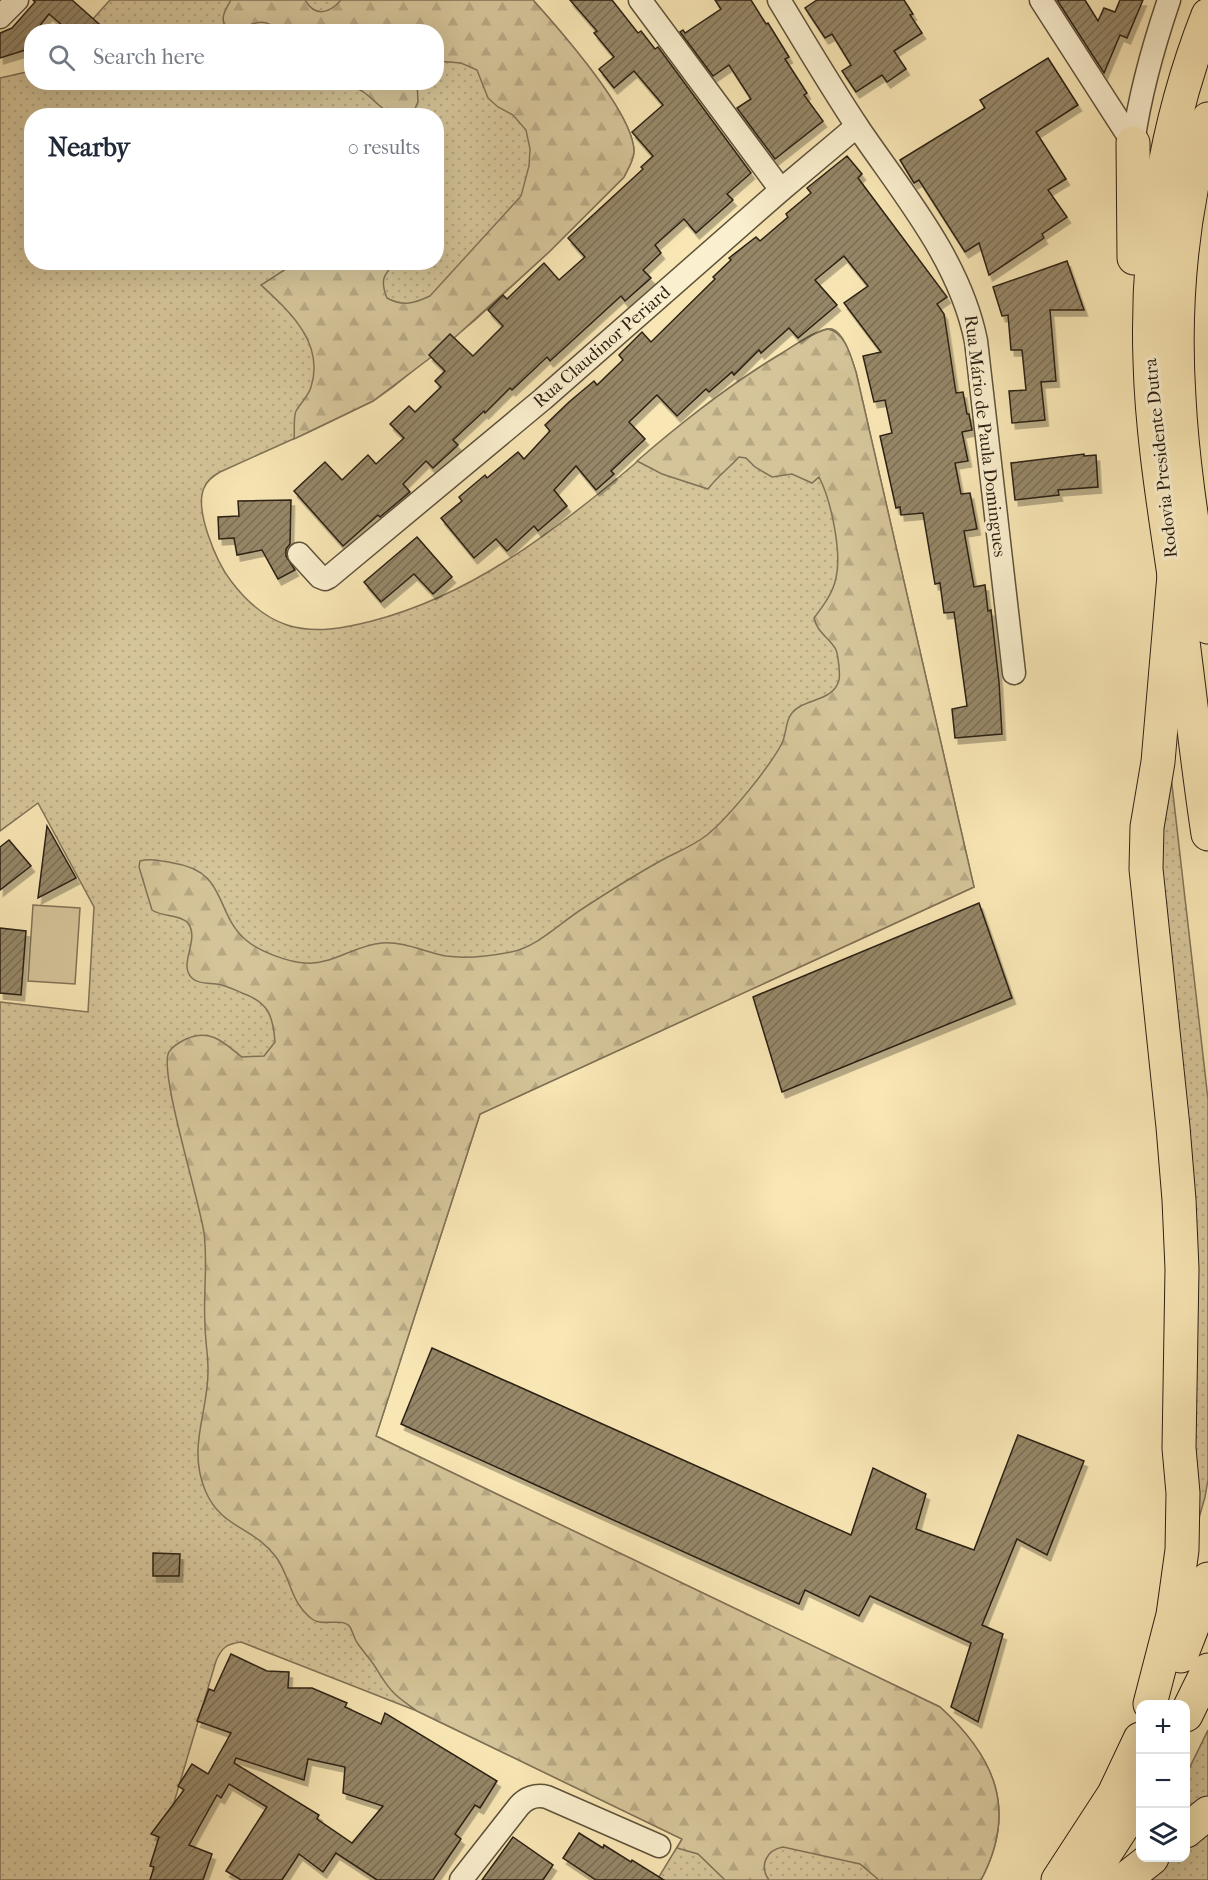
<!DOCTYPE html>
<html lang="en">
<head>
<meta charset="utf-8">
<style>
  :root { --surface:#fff; --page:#f2f2f3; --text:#1f2937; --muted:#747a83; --line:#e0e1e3 }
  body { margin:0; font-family:"IM FELL French Canon",serif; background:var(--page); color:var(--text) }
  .controls { position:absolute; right:18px; bottom:18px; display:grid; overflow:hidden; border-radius:12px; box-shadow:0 6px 24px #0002 }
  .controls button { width:54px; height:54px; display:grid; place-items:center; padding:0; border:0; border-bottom:2px solid var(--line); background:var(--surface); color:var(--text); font:30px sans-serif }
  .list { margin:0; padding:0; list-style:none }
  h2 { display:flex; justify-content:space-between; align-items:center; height:78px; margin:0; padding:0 24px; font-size:26px }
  h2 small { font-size:20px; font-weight:400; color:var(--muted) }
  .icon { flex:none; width:33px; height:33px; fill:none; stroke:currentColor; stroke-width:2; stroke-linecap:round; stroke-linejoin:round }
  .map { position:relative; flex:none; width:1208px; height:1880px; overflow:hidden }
  .search { position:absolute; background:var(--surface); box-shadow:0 6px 24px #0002; left:24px; top:24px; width:420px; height:66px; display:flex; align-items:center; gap:15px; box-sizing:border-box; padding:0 21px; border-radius:24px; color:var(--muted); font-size:22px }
  .panel { position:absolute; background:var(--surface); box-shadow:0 6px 24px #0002; left:24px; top:108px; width:420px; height:162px; border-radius:24px }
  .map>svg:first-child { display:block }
</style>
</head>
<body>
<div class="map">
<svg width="1208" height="1880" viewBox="0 0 1208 1880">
  <defs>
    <pattern id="grass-dots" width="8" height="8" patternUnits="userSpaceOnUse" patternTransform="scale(1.5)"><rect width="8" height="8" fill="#d5c499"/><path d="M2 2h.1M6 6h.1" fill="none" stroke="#b7a883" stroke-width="1.8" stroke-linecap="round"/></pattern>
    <pattern id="forest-firs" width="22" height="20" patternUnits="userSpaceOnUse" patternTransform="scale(1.5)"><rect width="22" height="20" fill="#d5c499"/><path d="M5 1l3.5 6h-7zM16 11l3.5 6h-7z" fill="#b7a883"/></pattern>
    <pattern id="building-hatch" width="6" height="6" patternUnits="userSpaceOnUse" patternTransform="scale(1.5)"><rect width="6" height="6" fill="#968767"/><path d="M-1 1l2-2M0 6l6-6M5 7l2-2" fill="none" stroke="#7b6e54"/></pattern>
    <filter id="shadow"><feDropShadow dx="3.5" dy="6" stdDeviation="0" flood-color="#0004"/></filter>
  </defs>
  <rect width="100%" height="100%" fill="#f8e6b4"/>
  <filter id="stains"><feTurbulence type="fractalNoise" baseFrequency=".00333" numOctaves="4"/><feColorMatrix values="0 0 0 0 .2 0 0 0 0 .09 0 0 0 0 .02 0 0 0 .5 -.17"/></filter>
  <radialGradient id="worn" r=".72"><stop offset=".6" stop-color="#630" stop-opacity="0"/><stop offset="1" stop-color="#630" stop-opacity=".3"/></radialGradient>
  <!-- grass -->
  <g fill="url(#grass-dots)" stroke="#807256" stroke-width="1.5" fill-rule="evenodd">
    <path d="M110 0H533C559 29 633 113 634 151 634 160 628 169 624 177L549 252 474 321 393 387 373 401 311 431 220 472C213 476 207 480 204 488 194 510 217 563 231 581 246 601 263 617 287 625 315 634 345 628 372 621 469 596 549 535 625 472 641 459 656 444 673 431 708 402 744 375 784 352 794 346 821 326 832 329 845 333 852 361 856 372L974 887 480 1114 376 1436 940 1707C995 1757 1018 1810 981 1880H657L682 1839 417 1711 241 1642C227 1644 222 1647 216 1661L151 1880H0V1002L88 1012 94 907 38 803 0 831V78L31 71 32 82H436V32L82 31ZM32 116H436V262H32Z"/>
    <path d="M1168 750 1208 1099V1480L1205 1497 1191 1546 1161 845Z"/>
    <path d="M1208 1730V1802L1186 1820V1775Z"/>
    <path d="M1208 1826V1880H1137L1165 1858H1186V1842Z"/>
  </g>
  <!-- forest -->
  <g fill="url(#forest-firs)" stroke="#807256" stroke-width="1.5">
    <path d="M231 0H305C315 17 329 14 341 0H533C559 29 633 113 634 151 634 160 628 169 624 177L549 252 442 349 373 401 294 439C295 431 293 418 296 411 301 402 308 397 311 387 325 343 289 311 261 285L295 263H396C383 274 380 281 387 298 403 307 415 303 430 296L521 196 529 166 530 149 526 130 513 115 498 107 488 98 477 70 461 63 437 61 436 32 278 31C259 11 247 32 228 31 219 20 224 12 231 0Z"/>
    <path d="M344 83H417L418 102 412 115C385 119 381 104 362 91 357 88 350 85 344 83Z"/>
    <path d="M828 329C846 333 851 357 856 372L974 887 480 1114 376 1436 940 1707C995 1757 1018 1810 981 1880H879L860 1864 783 1847C766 1850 759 1866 769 1880H725L698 1854 677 1848 682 1839 417 1711C409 1705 399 1699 392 1691 385 1684 380 1674 374 1665 369 1658 363 1651 358 1644 354 1639 353 1632 350 1627 343 1617 322 1627 312 1619 289 1601 291 1577 276 1557 253 1526 221 1529 205 1490 187 1445 209 1412 208 1369 208 1354 205 1339 205 1324 203 1293 208 1265 204 1233 200 1202 158 1070 169 1052 172 1046 180 1042 186 1039 211 1028 224 1043 242 1057L264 1056 275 1042C273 1015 268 1002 242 993 233 989 225 985 216 984 208 983 199 984 193 979 176 965 202 939 187 922 178 914 162 917 152 910L139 867 140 861C151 858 162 861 173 863 228 871 214 913 246 940 258 951 290 963 306 963 332 965 355 945 382 943 403 941 425 952 446 956 467 959 490 956 511 952 537 947 560 923 582 909 608 892 635 875 662 860 677 852 693 846 707 835 728 818 768 769 781 745 786 737 785 727 789 718 798 697 833 704 839 680 840 676 839 670 839 666 838 661 838 652 835 648 828 637 817 632 814 618 823 606 833 593 836 578 842 552 831 500 819 477L812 483 792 474 772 477 755 467 746 458 739 457C729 468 717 477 708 489L662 474 637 461C682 422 728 386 779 355 795 345 810 334 828 329Z"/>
  </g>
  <!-- pitch -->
  <path fill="#d5c499" stroke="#807256" stroke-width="1.5" d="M33 905 80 908 75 984 28 981Z"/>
  <!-- building -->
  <g fill="url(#building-hatch)" stroke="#2c2013" stroke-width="1.5" fill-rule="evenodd" filter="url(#shadow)">
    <path d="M33 0H72L108 32H70L49 14 35 32H32V48L0 58V33L12 28 35 2Z"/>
    <path d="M570 0H612L638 33 641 31 655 49 658 47 751 173 727 194 733 200 696 233 684 219 655 245 661 253 643 270 651 278 625 301 621 296 550 361 547 357 512 390 510 388 485 413 484 411 453 440 458 445 433 468 426 461 403 484 410 492 380 517 378 515 343 546 294 491 325 462 342 480 368 455 376 464 404 438 390 424 409 406 415 412 441 387 435 381 445 371 429 355 450 334 473 356 503 326 488 310 503 295 507 299 544 263 559 280 585 257 568 238 643 169 641 167 653 156 632 132 663 105 634 71 614 88 599 69 614 57 594 33 597 31Z"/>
    <path d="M715 0H751L766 24 768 23 789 57 785 59 807 93 804 95 823 121 775 159 737 108 751 99 729 65 713 76 680 32 683 30 685 33 721 9Z"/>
    <path d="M817 0H904L913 14 910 15 922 33 894 51 906 69 887 82 882 75 856 92 842 71 851 65 832 34 825 38 805 8Z"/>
    <path d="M1057 0H1085L1098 21 1104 8 1115 12 1120 0H1143L1127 38 1120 35 1104 73Z"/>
    <path d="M1048 58 1078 105 1036 132 1066 179 1048 190 1067 217 1042 234 1044 238 989 275 979 243 965 252 919 180 914 183 900 160 985 108 980 100Z"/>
    <path d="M847 156 862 174 858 178 947 297 937 304 944 314 956 393 963 392 967 414H969L972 430 962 432 968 461 955 463 961 494 970 493 977 529 964 531 974 587 985 585 988 611 991 610 999 682 1002 734 955 738 952 709 967 706 954 612 944 613 940 583 935 584 923 513 901 515 900 507 896 508 880 436 892 433 885 400 874 402 863 356 881 352 844 303 868 286 844 256 815 280 837 305 798 338 789 328 761 353 759 350 734 375 732 372 709 392 706 389 677 416 657 395 629 422 645 439 611 471 614 474 596 490 576 466 554 490 567 506 538 531 534 526 507 551 496 539 474 558 441 518 462 501 459 497 485 475 487 478 518 452 524 459 550 431 545 425 569 402 594 381 597 385 623 360 619 355 642 332 651 342 715 279 713 277 731 260 729 258 756 237 760 241 788 217 786 214 811 193 807 188Z"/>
    <path d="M1067 261 1084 310H1050L1056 381 1041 382 1045 420 1012 423 1009 391 1026 390 1022 350H1011L1008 315 1002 316 993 287Z"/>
    <path d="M1084 454V456L1096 455 1098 487 1058 490 1059 495 1015 500 1011 463Z"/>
    <path d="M291 500 290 544 286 549V556L295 570 278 579 262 550 237 555 234 538 219 539 218 517 239 516 238 501Z"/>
    <path d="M417 537 452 577 433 594 414 574 381 602 364 582Z"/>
    <path d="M47 826 76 878 38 898Z"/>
    <path d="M9 840 31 866 0 890V847Z"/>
    <path d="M979 903 1012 998 782 1092 753 997Z"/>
    <path d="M0 928 26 931 21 995 0 993Z"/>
    <path d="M432 1348 851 1535 873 1468 926 1494 916 1529 974 1550 1018 1435 1084 1461 1047 1555 1017 1539 982 1625 1003 1634 978 1722 951 1707 971 1643 870 1596 859 1616 805 1590 799 1604 401 1424Z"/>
    <path d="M153 1553 180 1554 179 1576H153Z"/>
    <path d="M231 1654 267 1671 289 1672 288 1688H312L347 1703 345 1707 381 1724 385 1713 497 1781 480 1808 475 1805 455 1834 461 1839 433 1880H377L336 1853 323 1872 299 1854 282 1880H241L226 1871 267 1807 229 1784 221 1798 217 1795 189 1845 212 1854 203 1880H150L154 1867 150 1866 159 1837 151 1834 184 1790 178 1786 192 1764 208 1774 231 1733 197 1721 209 1689 214 1691ZM236 1758 304 1780 308 1759 345 1767 343 1793 383 1806 352 1843 317 1819 319 1815 234 1763Z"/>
    <path d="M579 1833 603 1848 604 1845 631 1862 632 1860 664 1880H596L563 1858Z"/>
    <path d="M513 1837 553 1865 543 1880H482Z"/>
  </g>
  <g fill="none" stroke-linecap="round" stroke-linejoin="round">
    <!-- minor casing -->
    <g stroke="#5f523b" stroke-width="25">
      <g id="minor">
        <path d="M640 0 781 190"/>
        <path d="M779 0C805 43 831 87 859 129 904 195 960 261 976 341L1014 673"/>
        <path d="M1041 0 1133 143"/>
        <path d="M0 17 17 0"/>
        <path d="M1133 143C1140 94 1153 47 1169 0"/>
        <path d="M299 554 320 577 325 579 329 577 543 399 781 190 857 126"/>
        <path d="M461 1880 519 1806C526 1798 536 1794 547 1797L659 1846"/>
      </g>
    </g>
    <!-- highway casing -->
    <g stroke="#2c2013" stroke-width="35">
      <g id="highway">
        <path d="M1208 15C1165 124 1146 244 1150 361 1152 440 1166 518 1177 596 1188 675 1196 755 1208 834"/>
        <path d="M1208 119C1182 209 1173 304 1179 398 1183 475 1197 551 1208 627"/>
        <path d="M1133 143 1134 258"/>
        <path d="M1181 1656 1203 1599 1208 1579"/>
        <path d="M1150 1704 1173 1615 1182 1550 1183 1493 1179 1448 1182 1269 1179 1200 1173 1127 1146 869 1147 827 1158 762 1174 575"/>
        <path d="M1186 1715 1208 1670"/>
        <path d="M1186 1831 1208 1813"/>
        <path d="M1058 1880 1114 1794 1140 1739"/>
        <path d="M1088 1880 1140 1800"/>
        <path d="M1124 1880 1152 1858"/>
      </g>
    </g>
    <!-- minor -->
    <use href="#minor" stroke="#faefce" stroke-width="22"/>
    <!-- highway -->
    <use href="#highway" stroke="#f8e6b4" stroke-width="33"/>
  </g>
  <g text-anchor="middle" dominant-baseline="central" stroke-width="6" stroke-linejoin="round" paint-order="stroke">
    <!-- street labels -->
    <g font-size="18" fill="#2c2013" stroke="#faefce">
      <text transform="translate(602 347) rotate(-41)">Rua Claudinor Periard</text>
      <text transform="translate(985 436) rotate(83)">Rua Mário de Paula Domingues</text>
      <text transform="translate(1161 458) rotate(-96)">Rodovia Presidente Dutra</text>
    </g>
  </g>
  <rect width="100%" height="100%" filter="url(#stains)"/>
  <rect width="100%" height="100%" fill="url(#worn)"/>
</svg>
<div class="controls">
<button>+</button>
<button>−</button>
<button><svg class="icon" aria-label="layers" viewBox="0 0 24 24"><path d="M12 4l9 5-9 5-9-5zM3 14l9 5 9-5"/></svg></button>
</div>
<div class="search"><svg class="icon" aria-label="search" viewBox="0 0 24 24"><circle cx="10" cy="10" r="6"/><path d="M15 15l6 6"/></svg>Search here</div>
<section class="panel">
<h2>Nearby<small>0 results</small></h2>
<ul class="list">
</ul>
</section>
</div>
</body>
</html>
